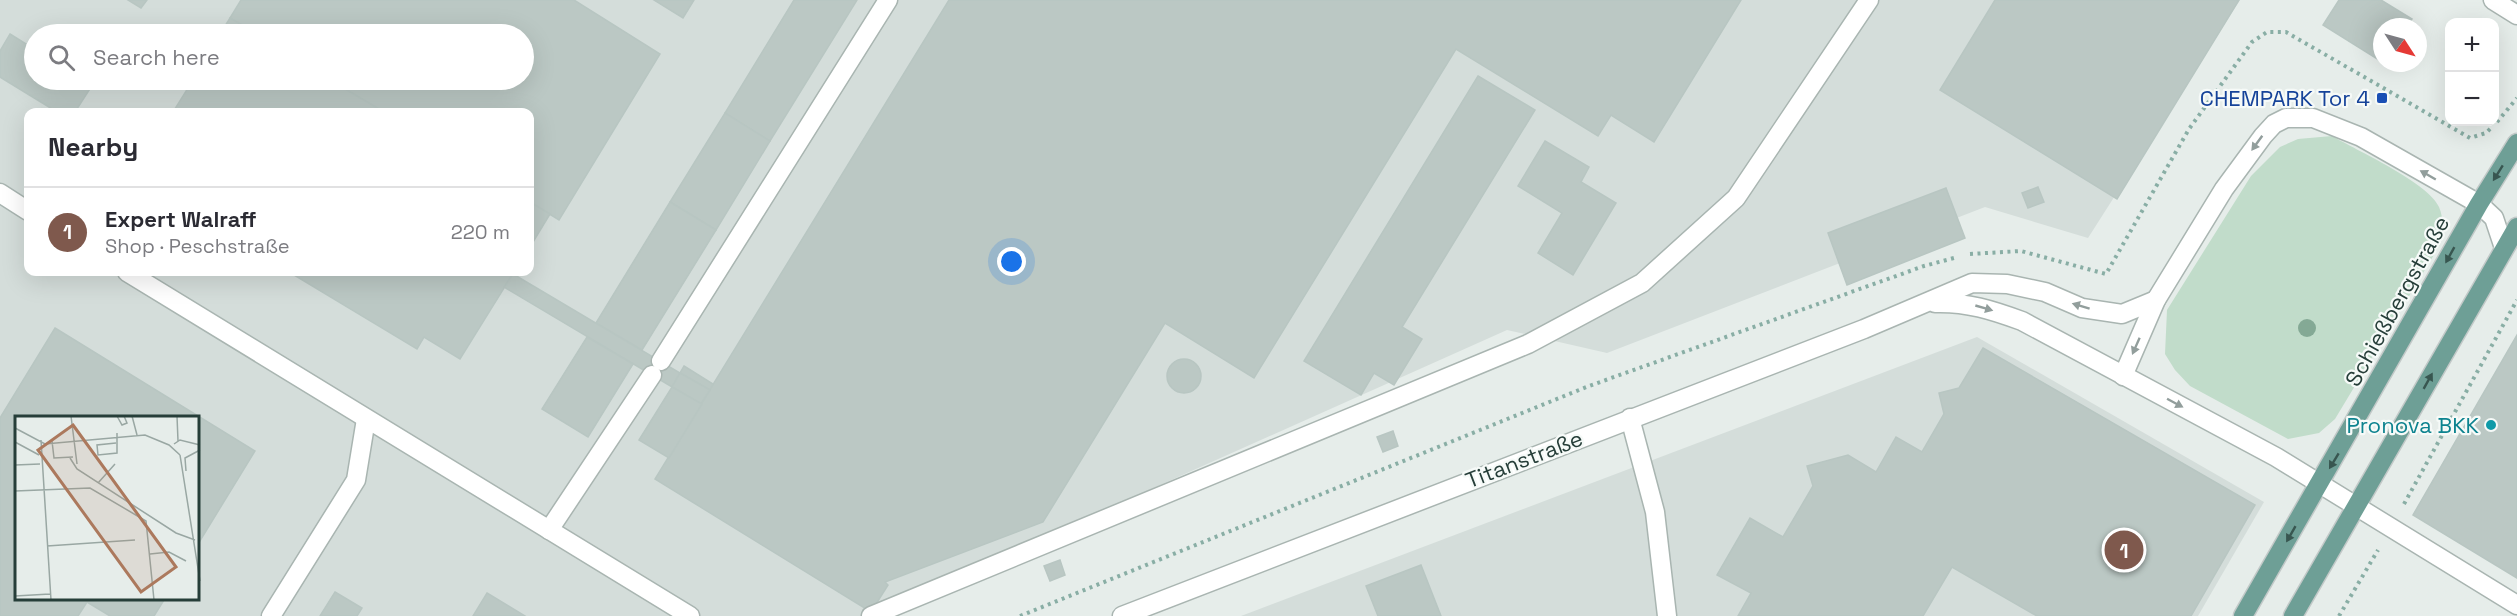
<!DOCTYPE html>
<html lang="en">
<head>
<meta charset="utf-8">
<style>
  :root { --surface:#fff; --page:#f2f2f3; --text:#2b2b33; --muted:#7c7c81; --line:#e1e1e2; --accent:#7f594d }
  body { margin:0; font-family:"Space Grotesk",sans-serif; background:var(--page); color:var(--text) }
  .controls { position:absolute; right:18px; top:18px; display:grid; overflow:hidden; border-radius:12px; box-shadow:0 6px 24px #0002 }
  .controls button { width:54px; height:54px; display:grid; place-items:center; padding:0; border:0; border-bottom:2px solid var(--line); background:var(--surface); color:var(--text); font:30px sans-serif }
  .compass { position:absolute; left:2373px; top:18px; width:54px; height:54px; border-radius:50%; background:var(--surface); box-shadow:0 6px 24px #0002; rotate:126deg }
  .you { position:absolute; left:1012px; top:262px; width:21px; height:21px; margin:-15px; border:4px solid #fff; border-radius:50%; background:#1a73e8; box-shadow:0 0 0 9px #1a73e833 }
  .badge { display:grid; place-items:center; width:39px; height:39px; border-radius:50%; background:var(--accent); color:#fff; font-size:20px; font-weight:700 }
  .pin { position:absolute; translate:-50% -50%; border:3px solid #fff; box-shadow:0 2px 6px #0006 }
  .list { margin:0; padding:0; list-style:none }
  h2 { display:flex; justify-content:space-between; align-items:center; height:78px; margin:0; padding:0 24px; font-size:26px }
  h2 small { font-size:20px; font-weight:400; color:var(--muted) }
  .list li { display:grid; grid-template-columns:39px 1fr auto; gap:18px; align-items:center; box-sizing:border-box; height:90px; padding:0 24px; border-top:2px solid var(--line) }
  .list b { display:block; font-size:22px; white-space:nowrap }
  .list p { margin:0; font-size:20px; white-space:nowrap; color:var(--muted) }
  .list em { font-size:20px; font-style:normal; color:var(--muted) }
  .icon { flex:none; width:33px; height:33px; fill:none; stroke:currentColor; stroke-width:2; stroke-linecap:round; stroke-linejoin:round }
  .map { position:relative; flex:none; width:2517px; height:616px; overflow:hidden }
  .search { position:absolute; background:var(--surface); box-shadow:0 6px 24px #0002; left:24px; top:24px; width:510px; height:66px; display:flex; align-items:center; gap:15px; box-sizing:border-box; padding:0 21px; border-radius:33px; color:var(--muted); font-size:22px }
  .panel { position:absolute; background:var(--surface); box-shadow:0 6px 24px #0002; left:24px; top:108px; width:510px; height:168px; border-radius:12px }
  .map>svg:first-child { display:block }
</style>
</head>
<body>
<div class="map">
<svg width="2517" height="616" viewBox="0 0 2517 616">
  <rect width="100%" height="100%" fill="#e6edea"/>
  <!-- built -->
  <g fill="#d4ddda" fill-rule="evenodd">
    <path d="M0 0H2240L2088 238 1985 207 1607 353 1507 330 867 616H0ZM34 34H524V80H34ZM28 112H530V272H28ZM16 418H198V600H16Z"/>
    <path d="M1977 337 2264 502 2198 616H1241Z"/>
  </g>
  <!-- green -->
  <path fill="#c1dcca" d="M2332 136C2356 150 2429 183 2439 207 2444 218 2442 231 2441 243L2335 419 2319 433 2288 439 2190 386 2175 370 2165 354 2167 310 2251 176 2280 147 2298 139Z"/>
  <!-- building -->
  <g fill="#bbc8c4" stroke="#b8c6c2" stroke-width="1.5">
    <path d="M128 0H147L141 8Z"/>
    <path d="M241 0H574L660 54 559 220 530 202V112H384L330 80H524V34H257L230 18Z"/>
    <path d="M654 0H694L683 18Z"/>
    <path d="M794 0H857L770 141 725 113Z"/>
    <path d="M949 0H1741L1654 142 1611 115 1598 136 1456 49 1254 378 1165 323 1043 522 885 582 888 585 871 612 655 479Z"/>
    <path d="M1995 0H2239L2117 199 1940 90Z"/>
    <path d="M2339 0H2381L2412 19 2406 27H2382V62L2323 25Z"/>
    <path d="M230 18 257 34H220Z"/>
    <path d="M10 34 34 49V80H85L93 84 75 112H57L0 77V51Z"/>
    <path d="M1478 76 1535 110 1402 327 1422 339 1394 385 1374 373 1361 395 1304 361Z"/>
    <path d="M193 80H330L384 112H173Z"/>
    <path d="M725 113 770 141 716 230 670 202Z"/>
    <path d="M1545 141 1589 167 1581 182 1616 203 1573 275 1538 253 1562 213 1518 186Z"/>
    <path d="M2038 187 2044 202 2028 208 2022 193Z"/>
    <path d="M1946 188 1965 238 1847 285 1828 233Z"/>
    <path d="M530 202 550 214 530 247Z"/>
    <path d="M670 202 716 230 642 350 596 323Z"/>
    <path d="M289 272H514L460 359 424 337 417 349Z"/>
    <path d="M513 274 680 373 672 387 504 287Z"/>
    <path d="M55 328 255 451 198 544V418H16V600H164L154 616H110L87 602 78 616H0V418Z"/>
    <path d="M2517 335V578L2413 515Z"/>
    <path d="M587 337 633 364 588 437 542 409Z"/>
    <path d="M1983 348 2255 505 2191 616H2037L1952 567 1923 616H1738L1751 593 1717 575 1750 518 1783 537 1813 486 1807 466 1848 455 1876 472 1896 437 1922 452 1944 414 1939 393 1959 388Z"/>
    <circle cx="1184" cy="376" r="17"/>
    <path d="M684 366 713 384 710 390 680 373Z"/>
    <path d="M680 373 710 390 701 404 672 387Z"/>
    <path d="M672 387 702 404 669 458 639 440Z"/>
    <path d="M1393 431 1398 446 1383 452 1377 437Z"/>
    <path d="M1060 560 1065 575 1050 581 1044 566Z"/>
    <path d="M1421 565 1441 616H1378L1366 586Z"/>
    <path d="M335 592 362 608 357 616H320Z"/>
    <path d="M487 593 525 616H473Z"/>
  </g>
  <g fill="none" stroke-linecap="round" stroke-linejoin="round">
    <!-- minor casing -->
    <g stroke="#a9b5b1" stroke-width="21">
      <g id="minor">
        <path d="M2493 0 2517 15"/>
        <path d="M0 193 28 211"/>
        <path d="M127 272 690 616"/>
        <path d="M1935 303C1967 302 1992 310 2022 321L2276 457 2517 605"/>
        <path d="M661 361 888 0"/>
        <path d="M2123 376 2156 300 2224 189 2263 136 2274 124 2286 118H2313L2361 137 2479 204 2494 218 2504 248"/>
        <path d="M1630 418 1655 512 1667 616"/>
        <path d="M549 530 652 375"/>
        <path d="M271 616 356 480 366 419"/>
        <path d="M871 616 1528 344 1642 283 1736 198 1869 0"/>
        <path d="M1122 616 1864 329 1972 283 2007 284 2045 292 2082 308 2122 314 2156 300"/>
      </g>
    </g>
    <!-- major casing -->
    <g stroke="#c2c9c8" stroke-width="21">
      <g id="major">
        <path d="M2243 616 2479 204 2517 143"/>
        <path d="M2293 616 2517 227"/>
      </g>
    </g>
    <!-- path -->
    <g stroke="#89aea5" stroke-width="4" stroke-dasharray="3 4.5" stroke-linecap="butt">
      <path d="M2497 122 2517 98"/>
      <path d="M1970 254 2021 251 2106 274 2189 129 2252 42 2267 32H2286L2470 138 2486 133 2492 127"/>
      <path d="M2404 504 2517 300"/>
      <path d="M1020 616 1589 386 1924 266 1954 258"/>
      <path d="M2339 616 2378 550"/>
    </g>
    <!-- minor -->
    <use href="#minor" stroke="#fff" stroke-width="18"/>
    <!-- major -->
    <use href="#major" stroke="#6e9f96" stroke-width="18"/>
  </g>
  <!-- trees -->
  <circle fill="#84a995" cx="2307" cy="328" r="9"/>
  <!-- one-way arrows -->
  <defs><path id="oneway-solid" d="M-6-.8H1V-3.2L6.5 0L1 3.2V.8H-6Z" transform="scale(1.5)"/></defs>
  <g fill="#929e9c">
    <use href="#oneway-solid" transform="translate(2257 143) rotate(126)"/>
    <use href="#oneway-solid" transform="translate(2428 175) rotate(-150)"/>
    <use href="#oneway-solid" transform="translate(2081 306) rotate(-163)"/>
    <use href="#oneway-solid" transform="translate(1984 308) rotate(16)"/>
    <use href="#oneway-solid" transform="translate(2136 346) rotate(114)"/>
    <use href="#oneway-solid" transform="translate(2175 403) rotate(28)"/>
  </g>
  <g fill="#385650">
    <use href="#oneway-solid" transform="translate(2498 173) rotate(122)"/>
    <use href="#oneway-solid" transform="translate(2450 255) rotate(119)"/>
    <use href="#oneway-solid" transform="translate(2428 381) rotate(-61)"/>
    <use href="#oneway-solid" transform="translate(2334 461) rotate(121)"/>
    <use href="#oneway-solid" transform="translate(2291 534) rotate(120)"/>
  </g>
  <!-- markers -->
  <rect fill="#1a4fb4" stroke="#f6faf8" stroke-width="2" x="2376" y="92" width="12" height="12" rx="3"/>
  <circle fill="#0f9aa8" stroke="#f6faf8" stroke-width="2" cx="2491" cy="425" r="6"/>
  <g text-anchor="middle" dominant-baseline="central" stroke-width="4.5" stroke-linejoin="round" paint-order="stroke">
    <!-- transit labels -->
    <g font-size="22" fill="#164399" stroke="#f6faf8" text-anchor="end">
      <text x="2370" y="98">CHEMPARK Tor 4</text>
    </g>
    <!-- street labels -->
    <g font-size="22" fill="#263e39" stroke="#f6faf8">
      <text transform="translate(2397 301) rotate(-61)">Schießbergstraße</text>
      <text transform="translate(1524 459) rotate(-21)">Titanstraße</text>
    </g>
    <!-- culture labels -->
    <g font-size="22" fill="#0d838f" stroke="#f6faf8" text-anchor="end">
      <text x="2479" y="425">Pronova BKK</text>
    </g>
  </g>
  <!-- overview -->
  <g transform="translate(15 416)">
    <rect width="184" height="184" fill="#e6edea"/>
    <path fill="none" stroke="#99a7a3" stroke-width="1.5" d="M56 0 62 48M102 0 107 9 112 7 109 0M117 0 122 19M162 0 163 25M0 12 30 28 130 19 154 29 165 39M26 24 36 184M37 25 39 42 58 41M0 26 24 39M101 27 82 29 83 39 102 37V17M159 28 165 24 185 29M165 39 185 165M55 42 62 53 161 117 180 124M0 49 25 48M171 55 170 42 185 34M83 67 100 48M0 75 75 72 131 105 139 184M32 130 120 124M135 138 154 136 171 145M0 180 35 178"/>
    <path fill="#ac795d" fill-opacity="0.15" stroke="#ac795d" stroke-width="3" d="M58 9 161 151 126 176 23 34Z"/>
    <rect width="184" height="184" fill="none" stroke="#263e39" stroke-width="3"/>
  </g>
</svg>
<div class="controls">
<button>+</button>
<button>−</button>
</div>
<svg class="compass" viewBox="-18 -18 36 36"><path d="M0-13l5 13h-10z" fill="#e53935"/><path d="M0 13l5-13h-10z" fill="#7c7c81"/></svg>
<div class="you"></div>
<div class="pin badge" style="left:2124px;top:550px">1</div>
<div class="search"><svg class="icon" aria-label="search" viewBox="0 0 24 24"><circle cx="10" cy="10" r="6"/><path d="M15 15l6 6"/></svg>Search here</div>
<section class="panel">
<h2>Nearby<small></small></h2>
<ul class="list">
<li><span class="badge">1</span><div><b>Expert Walraff</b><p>Shop · Peschstraße</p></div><em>220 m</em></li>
</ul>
</section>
</div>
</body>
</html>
